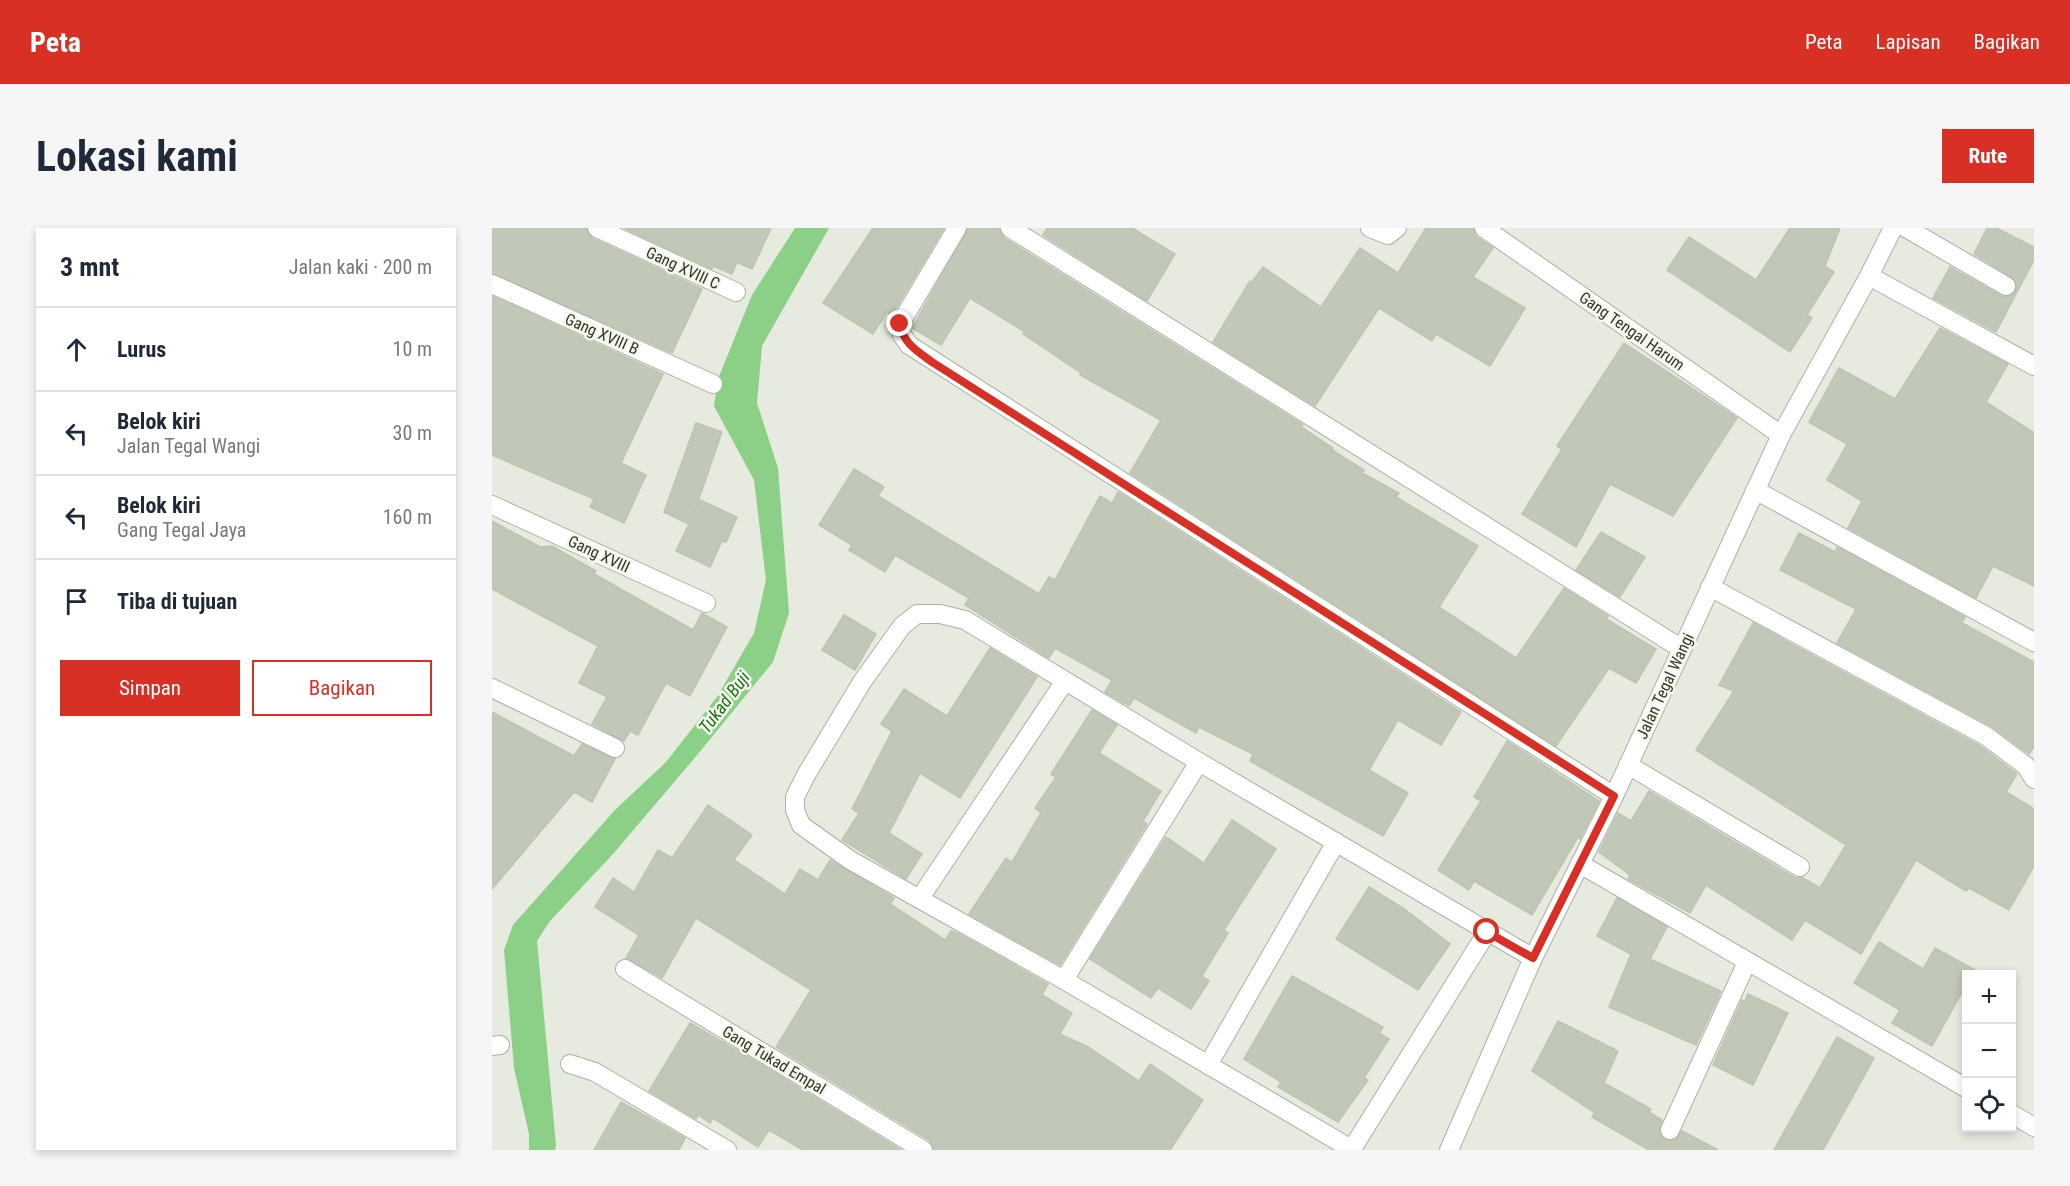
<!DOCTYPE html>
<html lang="id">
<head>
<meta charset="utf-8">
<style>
  :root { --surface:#fff; --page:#f6f6f7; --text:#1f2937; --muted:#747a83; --line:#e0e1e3; --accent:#d93025 }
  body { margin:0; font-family:"Roboto Condensed",sans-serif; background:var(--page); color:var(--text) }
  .controls { position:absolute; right:18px; bottom:18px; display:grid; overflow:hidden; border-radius:0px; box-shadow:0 3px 9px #0003 }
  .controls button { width:54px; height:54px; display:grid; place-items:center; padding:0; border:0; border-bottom:2px solid var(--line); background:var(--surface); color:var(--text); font:30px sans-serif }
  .stop { position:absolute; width:18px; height:18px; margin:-14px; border:4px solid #d93025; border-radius:50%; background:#fff }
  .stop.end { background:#d93025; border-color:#fff; box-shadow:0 2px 6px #0008 }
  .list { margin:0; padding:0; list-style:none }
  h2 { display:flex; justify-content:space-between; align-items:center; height:78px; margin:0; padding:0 24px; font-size:26px }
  h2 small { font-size:20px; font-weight:400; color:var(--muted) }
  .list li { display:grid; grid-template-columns:39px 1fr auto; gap:18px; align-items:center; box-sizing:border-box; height:84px; padding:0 24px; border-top:2px solid var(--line) }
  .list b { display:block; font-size:22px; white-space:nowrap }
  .list p { margin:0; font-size:20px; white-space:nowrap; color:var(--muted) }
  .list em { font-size:20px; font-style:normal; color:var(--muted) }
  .actions { display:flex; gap:12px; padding:18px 24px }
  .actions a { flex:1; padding:14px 0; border:2px solid var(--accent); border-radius:0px; text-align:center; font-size:21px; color:var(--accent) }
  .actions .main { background:var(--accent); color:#fff }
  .icon { flex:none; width:33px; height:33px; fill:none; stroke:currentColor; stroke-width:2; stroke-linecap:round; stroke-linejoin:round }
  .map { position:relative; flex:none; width:1542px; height:922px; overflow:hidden; border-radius:0px }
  header { display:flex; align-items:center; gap:36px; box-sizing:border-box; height:84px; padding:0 30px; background:var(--accent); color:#fff }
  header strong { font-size:28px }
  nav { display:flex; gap:33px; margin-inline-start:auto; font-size:21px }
  .intro { display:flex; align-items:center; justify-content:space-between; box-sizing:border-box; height:144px; padding:0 36px }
  h1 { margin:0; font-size:42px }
  .button { padding:15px 27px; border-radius:0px; background:var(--accent); color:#fff; font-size:21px; font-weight:700 }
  main { display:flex; gap:36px; padding:0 36px }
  aside { flex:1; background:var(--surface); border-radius:0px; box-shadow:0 3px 9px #0003 }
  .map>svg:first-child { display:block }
</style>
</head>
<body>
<header>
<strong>Peta</strong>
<nav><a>Peta</a><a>Lapisan</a><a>Bagikan</a></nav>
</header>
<div class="intro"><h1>Lokasi kami</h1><a class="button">Rute</a></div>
<main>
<aside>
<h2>3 mnt<small>Jalan kaki · 200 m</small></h2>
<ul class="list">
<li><svg class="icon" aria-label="ahead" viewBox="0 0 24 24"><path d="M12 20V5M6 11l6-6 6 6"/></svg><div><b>Lurus</b></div><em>10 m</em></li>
<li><svg class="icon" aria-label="left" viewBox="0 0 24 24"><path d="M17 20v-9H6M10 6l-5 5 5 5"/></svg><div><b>Belok kiri</b><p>Jalan Tegal Wangi</p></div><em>30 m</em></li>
<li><svg class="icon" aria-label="left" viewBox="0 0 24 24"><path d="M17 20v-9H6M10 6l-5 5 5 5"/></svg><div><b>Belok kiri</b><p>Gang Tegal Jaya</p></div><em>160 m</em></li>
<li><svg class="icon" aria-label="arrive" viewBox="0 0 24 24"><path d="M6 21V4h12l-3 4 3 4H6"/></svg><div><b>Tiba di tujuan</b></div></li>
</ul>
<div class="actions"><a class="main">Simpan</a><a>Bagikan</a></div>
</aside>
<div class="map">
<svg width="1542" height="922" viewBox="0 0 1542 922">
  <rect width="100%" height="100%" fill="#e6eadf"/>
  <!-- water -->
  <path fill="#8bd086" d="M303 0H337L270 118 265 175 286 240 297 385 281 434 206 526 121 626 58 693 45 713 64 917 63 922H37V906L22 840 12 722 21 697 122 583 174 534 225 469 262 405 274 352 262 252 222 178 226 151 260 67Z"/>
  <!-- building -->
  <g fill="#c2c8b7" stroke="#bdc4b1" stroke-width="1.5">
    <path d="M0 0H94L100 10 210 61 180 125 0 45Z"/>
    <path d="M132 0H279L260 41 245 34 240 46 221 38 220 41Z"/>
    <path d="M381 0H452L400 87 395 84 381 106 331 75Z"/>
    <path d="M476 0H507L512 10 811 197 809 199 841 220 840 222 872 242 870 245 907 265 904 269 986 318 947 379 1024 430 1072 360 1116 388 1114 391 1164 421 1144 455 1117 440 1064 518 638 245 669 192 588 147 589 145 531 106 533 104 478 70 449 117 420 100Z"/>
    <path d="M555 0H640L683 26 655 73 551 7Z"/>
    <path d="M934 0H981L985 9 1001 20 981 49 1033 80 998 138 944 106 940 113 887 80 823 178 721 114 758 53 760 54 771 39 829 79 868 20 906 45Z"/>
    <path d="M1298 0H1348L1333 38 1342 44 1315 87 1320 90 1298 124 1175 42 1197 9 1264 52Z"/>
    <path d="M1495 0H1504L1542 19V32L1504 104 1441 70 1458 39 1509 68 1515 69 1523 64 1525 57 1520 49 1482 26Z"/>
    <path d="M0 68 171 146 129 235 154 247 132 295 98 279 102 271 0 227Z"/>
    <path d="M1448 100 1516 136 1494 174 1542 205V358L1501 338 1484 370 1356 300 1370 273 1335 252 1355 216 1317 194 1347 140 1403 171Z"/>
    <path d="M1132 115 1245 190 1181 288 1118 256 1084 319 1030 286 1070 221 1065 218Z"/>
    <path d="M204 195 230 204 202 285 208 272 245 289 234 314 230 313 218 339 184 323 197 296 172 284Z"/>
    <path d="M362 241 392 259 386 268 547 366 557 349 563 352 608 268 620 275 626 264 969 484 949 517 906 492 877 542 916 565 891 608 758 533 761 526 707 499 704 505 642 470 637 478 613 464 620 452 563 420 557 430 473 377 477 370 403 327 393 344 357 322 360 317 327 297Z"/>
    <path d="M0 293 48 319 60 318 104 343 102 346 201 402 210 385 235 399 198 468 174 455 146 507 138 503 132 513 100 496 115 469 87 455 106 418 0 361Z"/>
    <path d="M1109 304 1153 329 1128 369 1084 342Z"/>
    <path d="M1307 305 1343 324 1345 319 1473 389 1470 395 1542 434V519L1537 526 1499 498 1345 415 1364 381 1288 342Z"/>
    <path d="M352 387 384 406 363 442 330 422Z"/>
    <path d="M1261 395 1488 518 1525 546 1514 564 1542 581V638L1517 682 1477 660 1474 663 1424 632 1369 726 1313 692 1300 712 1214 657 1198 685 1136 651 1138 647 1107 624 1126 585 1139 593 1157 563 1302 649 1311 650 1328 660 1354 617 1204 522 1242 463 1227 457Z"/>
    <path d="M498 420 545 449 468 570 428 545 397 605 430 626 414 651 350 612 367 585 360 581 400 503 389 496 412 461 455 488Z"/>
    <path d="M600 482 625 497 607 525 669 563 651 593 655 596 568 737 477 686 514 630 520 634 549 585 543 580 564 549 559 546Z"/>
    <path d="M0 484 82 528 90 516 123 531 100 574 82 564 0 661Z"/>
    <path d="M1015 513 1107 573 1088 611 1086 609 1040 687 982 653 977 662 946 642 989 573 982 569Z"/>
    <path d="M216 577 260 607 242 632 293 666 308 641 326 652 338 632 402 670 398 676 453 712 459 703 465 705 556 756 550 767 580 785 568 806 596 819 647 853 658 836 711 872 678 922H442L437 912 284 819 319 762 204 690 170 750 134 730 147 707 103 679 121 650 142 664 166 622 180 630Z"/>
    <path d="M740 592 784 621 732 702 736 705 710 748 717 753 699 781 666 760 659 770 598 731 674 609 712 635Z"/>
    <path d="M877 659 911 680 958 716 926 762 844 711Z"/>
    <path d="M1125 670 1175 699 1158 731 1229 763 1204 817 1117 779 1139 726 1105 708Z"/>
    <path d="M1387 714 1431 741 1443 720 1483 742 1481 747H1474V757L1440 818 1400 795 1408 782 1362 755Z"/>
    <path d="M800 748 891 799 887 805 897 811 872 850 876 852 846 894 786 859 789 854 752 831Z"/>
    <path d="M1256 766 1296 785 1261 857 1221 837 1250 772 1253 773Z"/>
    <path d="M1066 793 1126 823 1112 855 1159 881 1157 884 1170 892 1167 904 1173 912 1184 911 1190 903 1226 922H1157L1100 889 1103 885 1040 843Z"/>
    <path d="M198 795 266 835 409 922H311L277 902 266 919 221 890 218 895 206 887 204 891 157 863Z"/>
    <path d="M1345 809 1382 830 1331 922H1282Z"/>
    <path d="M129 874 193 910 187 922H102Z"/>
  </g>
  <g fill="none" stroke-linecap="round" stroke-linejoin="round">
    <!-- minor casing -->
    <g stroke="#abb2a2" stroke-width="20">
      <g id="minor">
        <path d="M105 0 244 64"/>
        <path d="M465 0 408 96 410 107 417 117 1122 568"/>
        <path d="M518 0 1190 421"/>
        <path d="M878 0 896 7 905 0"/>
        <path d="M992 0 1289 207"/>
        <path d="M1414 0 1514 58"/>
        <path d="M1377 48 1542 138"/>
        <path d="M0 56 221 156"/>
        <path d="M1263 262 1542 414"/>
        <path d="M0 277 214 375"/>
        <path d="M1218 359 1494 508 1534 538 1542 551"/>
        <path d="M0 460 123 520"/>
        <path d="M1136 537 1308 639"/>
        <path d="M1088 636 1474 860"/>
        <path d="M428 670 573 453"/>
        <path d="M133 741 431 922"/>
        <path d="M572 752 707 534"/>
        <path d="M0 818 8 817"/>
        <path d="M78 836 103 844 235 922"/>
        <path d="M716 837 844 614"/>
        <path d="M1520 886 1542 899"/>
        <path d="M1178 902 1255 734"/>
        <path d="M860 921 995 704"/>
        <path d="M861 922 572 752 358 632 309 597 303 582V569L314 547 370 454 410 398 425 386H448L473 392 707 534 1041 730"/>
        <path d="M957 922 1041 730 1122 568 1289 207 1377 48 1401 0"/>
      </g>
    </g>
    <!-- minor -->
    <use href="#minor" stroke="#fff" stroke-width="18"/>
  </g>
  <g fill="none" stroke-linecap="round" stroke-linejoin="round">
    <!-- route -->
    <path stroke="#d93025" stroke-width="8" d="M408 96C411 115 425 123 440 134L1122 568 1041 730 995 704"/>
  </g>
  <g text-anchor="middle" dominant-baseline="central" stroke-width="5" stroke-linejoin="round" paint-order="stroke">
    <!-- street labels -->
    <g font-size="16" fill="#2d3a20" stroke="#f5f7ef">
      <text transform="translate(191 40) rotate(25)">Gang XVIII C</text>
      <text transform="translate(1140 103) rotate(35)">Gang Tengal Harum</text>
      <text transform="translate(110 106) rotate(24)">Gang XVIII B</text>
      <text transform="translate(107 326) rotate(25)">Gang XVIII</text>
      <text transform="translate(1173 458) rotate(-65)">Jalan Tegal Wangi</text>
      <text transform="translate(282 832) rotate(31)">Gang Tukad Empal</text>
    </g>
    <!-- water labels -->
    <g font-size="18" font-style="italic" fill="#20751b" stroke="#f5f7ef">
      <text transform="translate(232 474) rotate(-53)">Tukad Buji</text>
    </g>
  </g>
</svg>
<div class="controls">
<button>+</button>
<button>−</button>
<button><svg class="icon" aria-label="locate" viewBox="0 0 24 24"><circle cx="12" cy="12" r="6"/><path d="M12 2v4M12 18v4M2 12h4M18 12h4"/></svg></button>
</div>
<div class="stop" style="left:995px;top:704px"></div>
<div class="stop end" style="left:408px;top:96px"></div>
</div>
</main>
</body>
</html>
